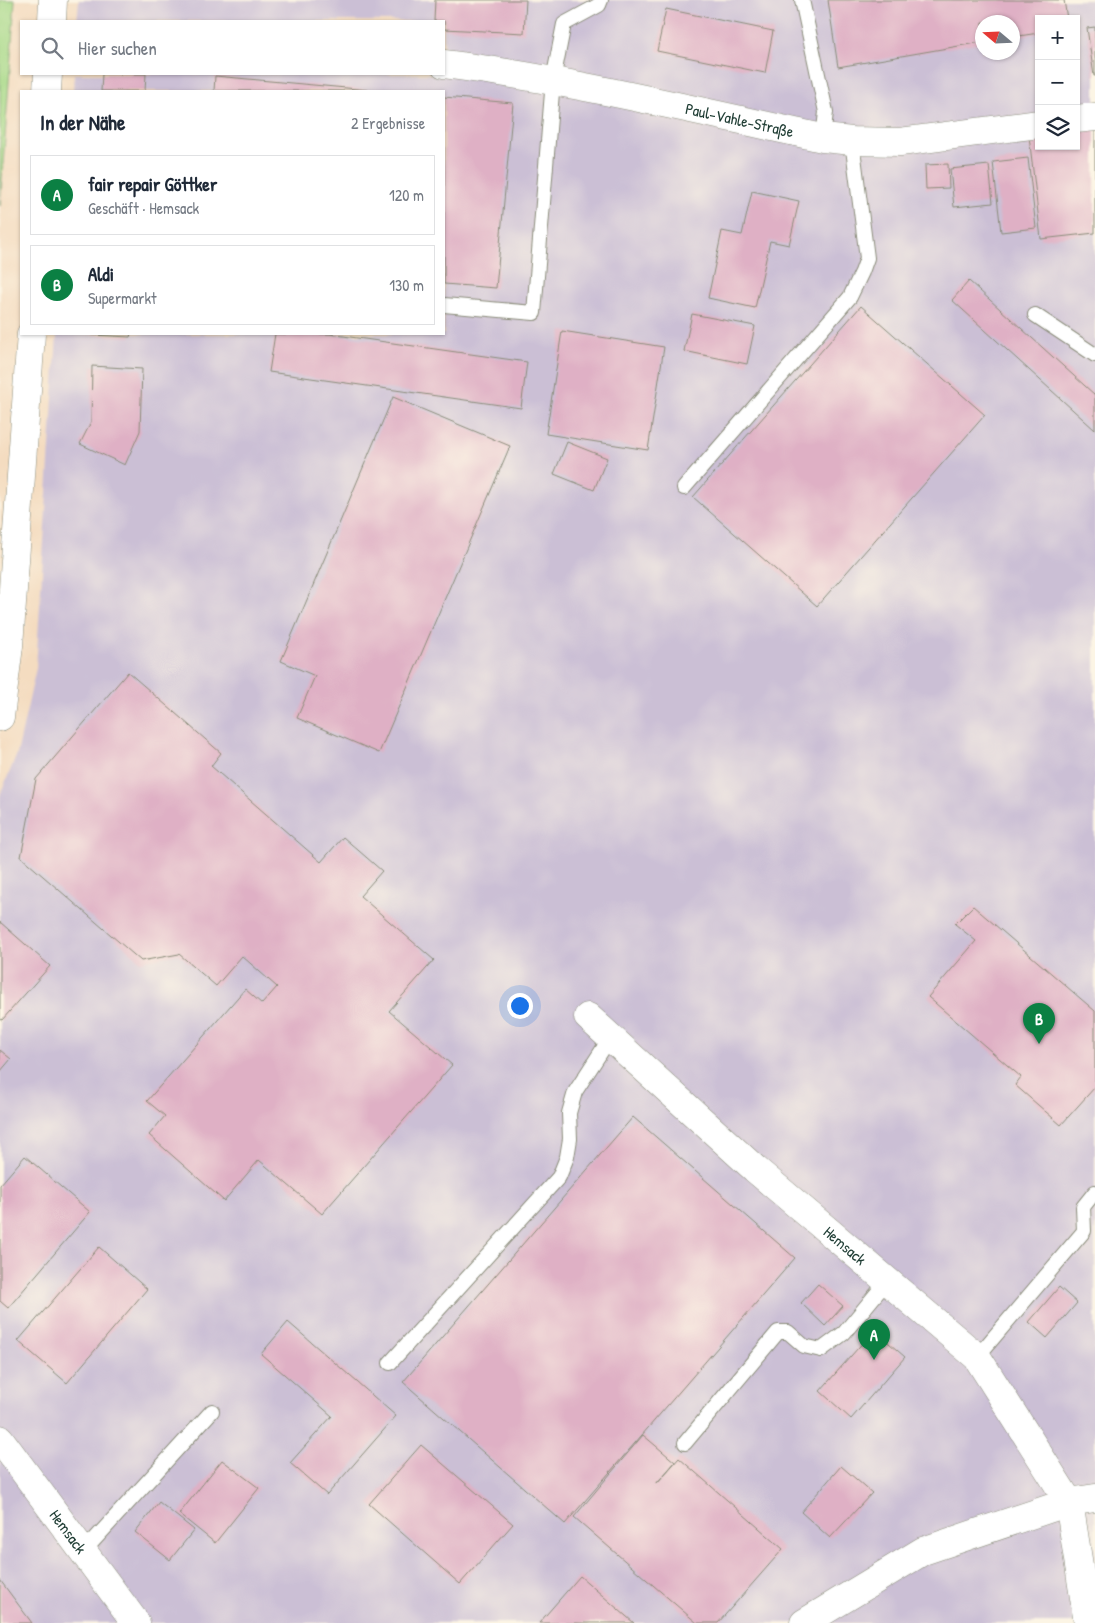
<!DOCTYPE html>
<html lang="de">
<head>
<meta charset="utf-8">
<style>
  :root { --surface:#fff; --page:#f2f2f3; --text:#1f2937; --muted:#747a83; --line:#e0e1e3; --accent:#0b8043 }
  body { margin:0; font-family:"Patrick Hand",sans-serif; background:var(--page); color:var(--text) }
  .controls { position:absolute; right:15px; top:15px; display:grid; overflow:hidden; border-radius:0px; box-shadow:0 1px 4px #0004 }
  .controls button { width:45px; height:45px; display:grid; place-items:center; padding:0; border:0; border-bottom:1px solid var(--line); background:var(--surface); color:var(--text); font:25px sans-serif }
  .compass { position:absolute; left:975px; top:15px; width:45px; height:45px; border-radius:50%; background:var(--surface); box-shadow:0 1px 4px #0004; rotate:289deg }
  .you { position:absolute; left:519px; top:1005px; width:18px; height:18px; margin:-12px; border:4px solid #fff; border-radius:50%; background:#1a73e8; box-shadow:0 0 0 8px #1a73e833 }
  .badge { display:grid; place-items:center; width:32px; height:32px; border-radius:50%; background:var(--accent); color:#fff; font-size:16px; font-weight:700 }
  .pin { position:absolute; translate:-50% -41px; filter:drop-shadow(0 1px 2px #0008) }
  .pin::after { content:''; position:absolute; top:26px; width:18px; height:15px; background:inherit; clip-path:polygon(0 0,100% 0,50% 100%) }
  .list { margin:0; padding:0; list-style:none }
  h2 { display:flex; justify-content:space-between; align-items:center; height:65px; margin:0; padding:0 20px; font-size:21px }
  h2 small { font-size:16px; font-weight:400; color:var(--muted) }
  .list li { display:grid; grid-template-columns:32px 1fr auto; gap:15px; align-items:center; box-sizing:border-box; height:80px; margin:0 10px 10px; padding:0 10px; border:1px solid var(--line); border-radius:0px }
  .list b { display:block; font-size:19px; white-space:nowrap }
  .list p { margin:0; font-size:16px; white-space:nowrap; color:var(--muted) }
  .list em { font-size:16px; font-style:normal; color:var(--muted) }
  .icon { flex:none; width:28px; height:28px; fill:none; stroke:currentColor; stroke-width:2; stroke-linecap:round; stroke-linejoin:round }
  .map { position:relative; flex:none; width:1095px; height:1623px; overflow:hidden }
  .search { position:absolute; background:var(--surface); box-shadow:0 1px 4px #0004; left:20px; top:20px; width:425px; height:55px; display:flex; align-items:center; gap:12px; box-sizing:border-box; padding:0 18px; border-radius:0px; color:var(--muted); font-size:19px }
  .panel { position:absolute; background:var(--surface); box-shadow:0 1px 4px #0004; left:20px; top:90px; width:425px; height:245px; border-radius:0px }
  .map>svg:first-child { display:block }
</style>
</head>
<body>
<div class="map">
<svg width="1095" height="1623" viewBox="0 0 1095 1623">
  <rect width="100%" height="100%" fill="#fcf5e5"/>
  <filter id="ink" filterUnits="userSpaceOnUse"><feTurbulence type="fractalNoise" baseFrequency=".02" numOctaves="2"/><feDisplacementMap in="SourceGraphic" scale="10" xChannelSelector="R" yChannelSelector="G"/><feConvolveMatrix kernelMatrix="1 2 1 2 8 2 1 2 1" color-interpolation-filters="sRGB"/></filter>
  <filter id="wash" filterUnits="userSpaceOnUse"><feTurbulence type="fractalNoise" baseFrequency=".0096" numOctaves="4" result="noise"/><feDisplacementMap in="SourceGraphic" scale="20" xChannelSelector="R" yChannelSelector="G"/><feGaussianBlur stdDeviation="1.12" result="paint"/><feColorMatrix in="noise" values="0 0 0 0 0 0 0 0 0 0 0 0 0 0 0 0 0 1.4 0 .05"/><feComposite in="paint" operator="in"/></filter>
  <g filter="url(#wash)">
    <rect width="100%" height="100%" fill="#f4dcc0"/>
    <!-- industrial -->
    <path fill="#cbbfd5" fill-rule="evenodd" d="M79 0H1095V1623H0V795L17 754 36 668 57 334H444V91H73L74 74H444V21H77ZM1039 19H1076V146H1039ZM982 22H1012V52H982Z"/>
    <!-- green -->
    <path fill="#a7d988" stroke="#638b5e" d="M0 0H15L0 206Z"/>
    <g id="blocks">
      <!-- building -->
      <g fill="#dfb0c5">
        <path d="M435 0H526L524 33 444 29V21H434Z"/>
        <path d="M828 0H1064L1067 19H1039V33L1012 37V22H982V42L838 67Z"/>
        <path d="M666 9 773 31 765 73 657 51Z"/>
        <path d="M1095 27V76H1094L1087 28Z"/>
        <path d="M102 74H146L145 91H101Z"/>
        <path d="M215 76 368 90V91H214Z"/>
        <path d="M444 97 513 103 496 288 444 284Z"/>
        <path d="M1095 129V233L1041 239 1029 136 1039 135V146H1076V131Z"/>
        <path d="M1028 158 1036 228 1001 232 993 162Z"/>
        <path d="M948 164 949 188 926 189 925 165Z"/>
        <path d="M989 165 993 203 954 207 950 169Z"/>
        <path d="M752 191 799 201 789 245 770 241 755 308 708 298 722 231 742 235Z"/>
        <path d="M969 281 1095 395V430L952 300Z"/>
        <path d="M861 306 985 415 817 606 693 497Z"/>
        <path d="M692 314 755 326 747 364 684 351Z"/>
        <path d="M562 331 664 347 648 450 546 434Z"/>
        <path d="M91 334H131L130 337 91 335Z"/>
        <path d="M275 334H329L527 362 521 408 269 372Z"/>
        <path d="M92 366 142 369 140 431 125 465 80 444 91 422Z"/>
        <path d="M393 397 510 446 379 753 297 718 315 676 281 661Z"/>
        <path d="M567 442 607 458 594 490 554 474Z"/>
        <path d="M128 672 221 753 211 766 321 862 343 837 382 871 360 896 434 960 389 1011 452 1065 322 1214 259 1160 224 1201 149 1135 165 1116 147 1101 245 989 262 1004 277 987 242 956 216 986 179 954 141 961 21 857 36 779Z"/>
        <path d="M973 906 1095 1011V1087L1061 1125 1015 1085 1021 1077 928 997 976 941 955 924Z"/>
        <path d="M0 922 50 966 2 1020 0 1019Z"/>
        <path d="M0 1050 11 1059 0 1072Z"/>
        <path d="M633 1117 795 1258 565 1524 403 1382Z"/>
        <path d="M25 1156 90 1212 8 1308 0 1301V1185Z"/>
        <path d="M99 1247 147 1289 67 1383 18 1341Z"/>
        <path d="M818 1284 843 1306 825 1326 801 1303Z"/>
        <path d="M1059 1287 1077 1303 1047 1338 1029 1322Z"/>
        <path d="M288 1322 396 1416 327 1495 290 1463 332 1416 261 1354Z"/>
        <path d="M874 1330 905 1357 851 1419 820 1391Z"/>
        <path d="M643 1435 675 1462 656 1484 679 1458 783 1549 718 1623H697L574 1517Z"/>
        <path d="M421 1445 513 1524 460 1584 369 1504Z"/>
        <path d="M222 1460 259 1488 215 1543 179 1514Z"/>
        <path d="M841 1466 872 1493 830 1538 801 1512Z"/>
        <path d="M159 1502 194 1530 170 1560 135 1532Z"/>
        <path d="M580 1576 634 1623H539Z"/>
        <path d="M0 1580 32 1623H0Z"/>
      </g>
    </g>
  </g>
  <g filter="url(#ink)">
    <use href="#blocks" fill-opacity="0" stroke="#8a8c7a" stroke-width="1"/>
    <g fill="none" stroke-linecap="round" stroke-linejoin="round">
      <!-- lane casing -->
      <g stroke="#8a8c7a" stroke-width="16">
        <g id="lane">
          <path d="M802 0 826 112 823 138"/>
          <path d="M444 305 534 313 553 80 564 24 599 5 601 0"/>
          <path d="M1035 315 1095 355"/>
          <path d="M684 488 850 297 862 272 867 258 852 141"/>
          <path d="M977 1357 1084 1231 1083 1207 1095 1192"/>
          <path d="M390 1363 559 1177 567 1157 570 1139 569 1113 575 1092 610 1038"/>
          <path d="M685 1443 778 1332H788L804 1346 821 1350 844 1333 887 1281"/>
          <path d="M84 1551 212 1411"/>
        </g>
      </g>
      <!-- street casing -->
      <g stroke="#8a8c7a" stroke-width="29">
        <g id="street">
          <path d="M52 21 53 0"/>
          <path id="s1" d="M444 64C572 80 697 111 823 138L852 141 900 142 1039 124"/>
          <path d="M47 91 48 74"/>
          <path d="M1076 119 1095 117"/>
          <path d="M0 717 9 646 31 334"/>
          <path id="s2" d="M588 1017 755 1169 977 1357 1069 1502 1088 1623"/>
          <path id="s3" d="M0 1439 136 1623"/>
          <path d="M804 1623 923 1551 1069 1502 1095 1498"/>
        </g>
      </g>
      <!-- lane -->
      <use href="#lane" stroke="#fff" stroke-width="14"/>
      <!-- street -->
      <use href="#street" stroke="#fff" stroke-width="28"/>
    </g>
  </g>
  <g text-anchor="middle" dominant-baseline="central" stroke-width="4" stroke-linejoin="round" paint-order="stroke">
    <!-- street labels -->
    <g font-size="16" fill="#1f3d34" stroke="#fcf5e5">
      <text stroke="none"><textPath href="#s1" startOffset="301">Paul-Vahle-Straße</textPath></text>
      <text stroke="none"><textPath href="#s2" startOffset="344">Hemsack</textPath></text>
      <text stroke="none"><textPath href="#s3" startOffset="115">Hemsack</textPath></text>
    </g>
  </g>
</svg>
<div class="controls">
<button>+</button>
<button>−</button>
<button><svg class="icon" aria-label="layers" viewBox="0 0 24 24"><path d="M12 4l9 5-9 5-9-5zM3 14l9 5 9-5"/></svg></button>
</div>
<svg class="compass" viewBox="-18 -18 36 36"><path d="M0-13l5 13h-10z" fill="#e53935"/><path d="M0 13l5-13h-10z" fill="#747a83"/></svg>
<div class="you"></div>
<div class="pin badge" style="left:874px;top:1360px">A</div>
<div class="pin badge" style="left:1039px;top:1044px">B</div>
<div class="search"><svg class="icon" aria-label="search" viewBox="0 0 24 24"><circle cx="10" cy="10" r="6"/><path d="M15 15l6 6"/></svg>Hier suchen</div>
<section class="panel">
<h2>In der Nähe<small>2 Ergebnisse</small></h2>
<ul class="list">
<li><span class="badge">A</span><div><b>fair repair Göttker</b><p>Geschäft · Hemsack</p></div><em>120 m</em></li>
<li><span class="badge">B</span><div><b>Aldi</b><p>Supermarkt</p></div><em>130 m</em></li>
</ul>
</section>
</div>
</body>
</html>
